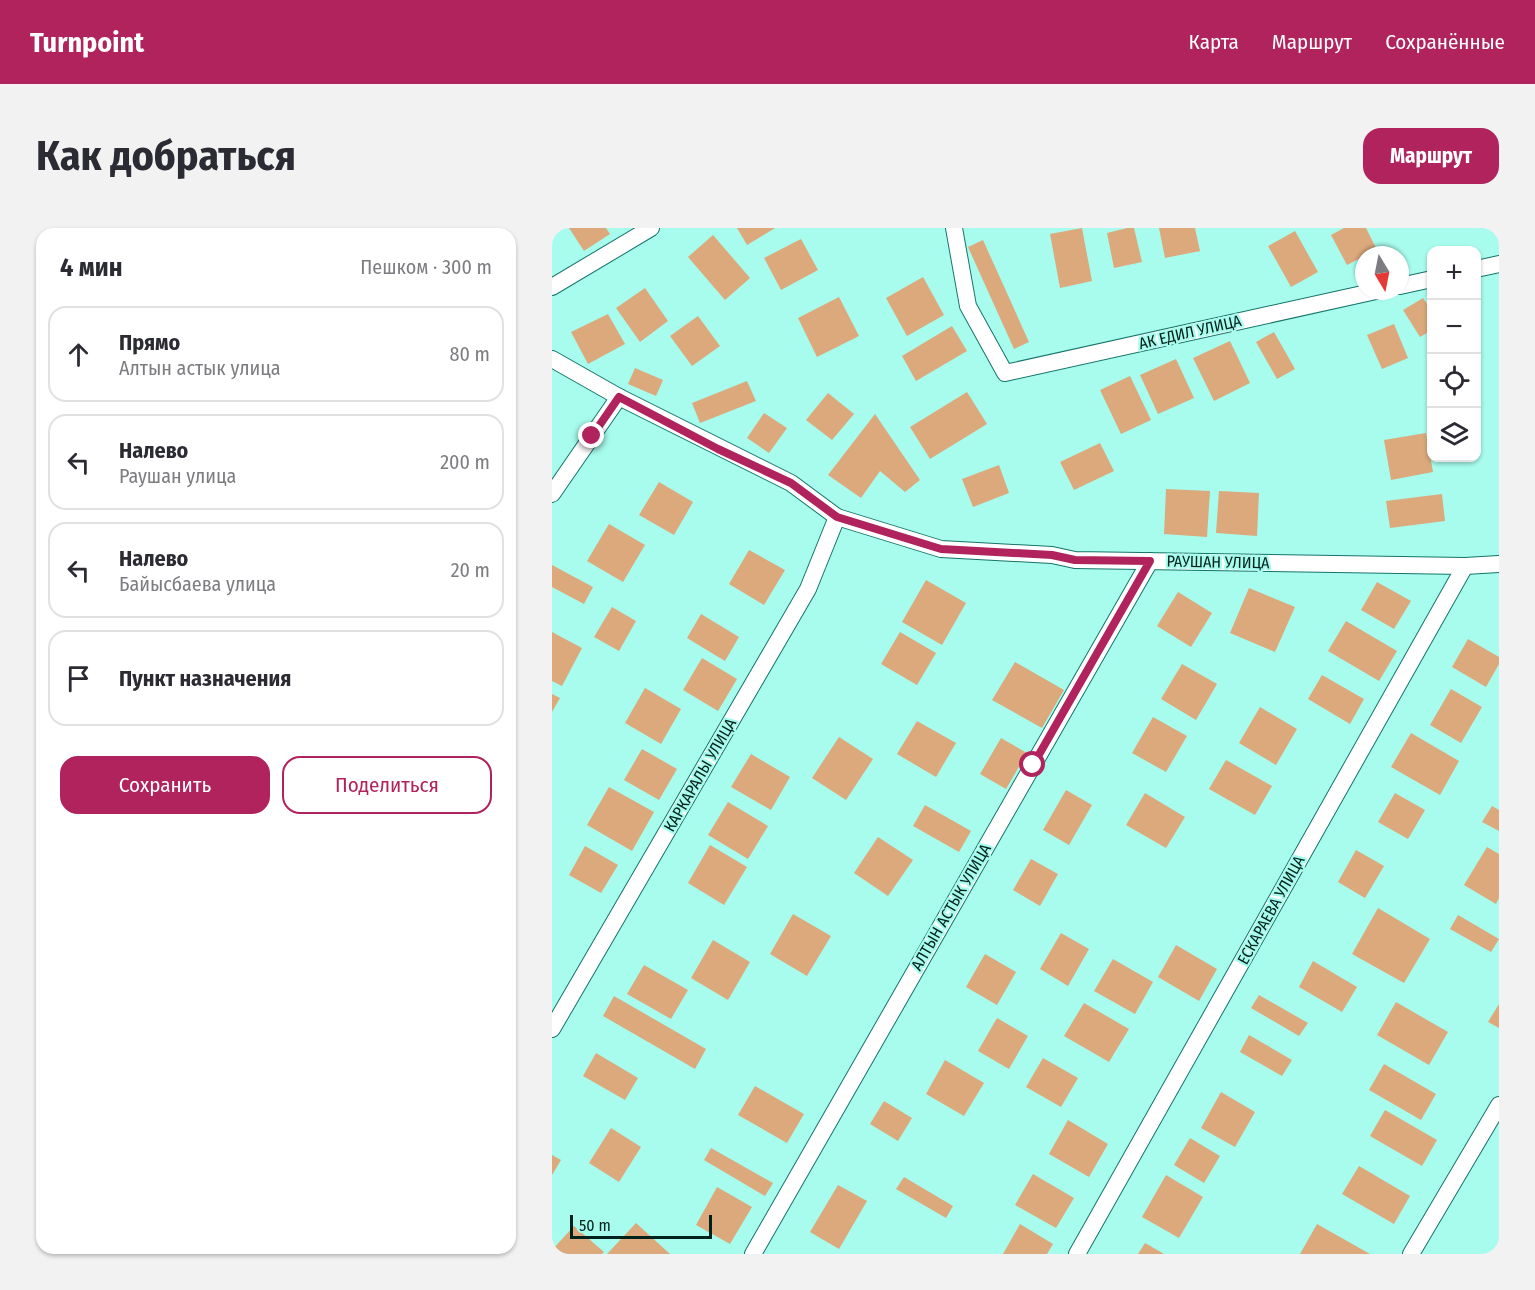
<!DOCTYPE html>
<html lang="ru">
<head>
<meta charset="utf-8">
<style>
  :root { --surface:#fff; --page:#f2f2f3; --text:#2b2b33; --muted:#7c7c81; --line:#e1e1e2; --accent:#b0235c }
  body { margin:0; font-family:"Fira Sans Condensed",sans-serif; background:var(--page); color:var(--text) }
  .controls { position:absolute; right:18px; top:18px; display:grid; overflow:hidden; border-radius:12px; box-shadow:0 2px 4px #0004 }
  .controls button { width:54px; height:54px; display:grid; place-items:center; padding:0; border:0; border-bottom:2px solid var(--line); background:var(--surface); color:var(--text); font:30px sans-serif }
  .compass { position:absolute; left:803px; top:18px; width:54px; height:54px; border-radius:50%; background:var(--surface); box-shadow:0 2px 4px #0004; rotate:170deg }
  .scale { position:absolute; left:18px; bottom:15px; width:142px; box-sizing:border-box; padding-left:6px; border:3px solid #00211c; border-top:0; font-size:16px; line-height:21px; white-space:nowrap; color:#00211c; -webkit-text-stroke:4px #a7fced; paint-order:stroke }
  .stop { position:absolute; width:18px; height:18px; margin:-14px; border:4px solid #b0235c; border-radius:50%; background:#fff }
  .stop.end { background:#b0235c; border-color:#fff; box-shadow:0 2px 6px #0008 }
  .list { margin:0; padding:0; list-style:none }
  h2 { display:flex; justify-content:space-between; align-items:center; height:78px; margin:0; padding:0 24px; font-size:26px }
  h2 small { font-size:20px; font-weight:400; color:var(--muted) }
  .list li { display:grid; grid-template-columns:39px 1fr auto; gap:18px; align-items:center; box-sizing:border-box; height:96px; margin:0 12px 12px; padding:0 12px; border:2px solid var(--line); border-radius:18px }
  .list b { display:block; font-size:22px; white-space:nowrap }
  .list p { margin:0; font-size:20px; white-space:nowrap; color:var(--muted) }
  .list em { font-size:20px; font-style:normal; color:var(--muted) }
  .actions { display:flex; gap:12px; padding:18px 24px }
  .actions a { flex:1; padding:14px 0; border:2px solid var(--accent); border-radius:18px; text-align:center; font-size:21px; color:var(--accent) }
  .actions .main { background:var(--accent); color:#fff }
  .icon { flex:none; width:33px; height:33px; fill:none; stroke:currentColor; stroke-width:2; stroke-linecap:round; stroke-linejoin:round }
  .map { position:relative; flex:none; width:947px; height:1026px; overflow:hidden; border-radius:18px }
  header { display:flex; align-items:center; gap:36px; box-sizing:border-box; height:84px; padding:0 30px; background:var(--accent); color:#fff }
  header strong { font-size:28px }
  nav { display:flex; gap:33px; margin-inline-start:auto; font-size:21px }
  .intro { display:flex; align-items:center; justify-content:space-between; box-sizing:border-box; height:144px; padding:0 36px }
  h1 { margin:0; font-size:42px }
  .button { padding:15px 27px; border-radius:18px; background:var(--accent); color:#fff; font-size:21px; font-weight:700 }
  main { display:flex; gap:36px; padding:0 36px }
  aside { flex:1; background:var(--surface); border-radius:18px; box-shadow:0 2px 4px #0004 }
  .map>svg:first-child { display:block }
</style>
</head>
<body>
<header>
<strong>Turnpoint</strong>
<nav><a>Карта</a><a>Маршрут</a><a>Сохранённые</a></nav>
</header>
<div class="intro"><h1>Как добраться</h1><a class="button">Маршрут</a></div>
<main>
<aside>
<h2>4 мин<small>Пешком · 300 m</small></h2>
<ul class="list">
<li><svg class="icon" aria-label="ahead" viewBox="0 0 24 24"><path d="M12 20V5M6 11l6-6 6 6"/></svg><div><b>Прямо</b><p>Алтын астык улица</p></div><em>80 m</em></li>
<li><svg class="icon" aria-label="left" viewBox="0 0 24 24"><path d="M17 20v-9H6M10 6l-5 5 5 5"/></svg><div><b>Налево</b><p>Раушан улица</p></div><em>200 m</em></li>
<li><svg class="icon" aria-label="left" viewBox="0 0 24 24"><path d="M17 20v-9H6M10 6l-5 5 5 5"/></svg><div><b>Налево</b><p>Байысбаева улица</p></div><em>20 m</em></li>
<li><svg class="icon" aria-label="arrive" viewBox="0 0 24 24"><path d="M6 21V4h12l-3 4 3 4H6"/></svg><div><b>Пункт назначения</b></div></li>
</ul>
<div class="actions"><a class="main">Сохранить</a><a>Поделиться</a></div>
</aside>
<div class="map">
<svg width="947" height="1026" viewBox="0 0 947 1026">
  <rect width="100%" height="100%" fill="#a7fced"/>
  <!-- building -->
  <g fill="#dca97c">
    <path d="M17 0H54L58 6 32 23Z"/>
    <path d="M185 0H223L195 17Z"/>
    <path d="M530 0 540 53 508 60 498 6Z"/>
    <path d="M575 0H582L590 34 562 40 555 5Z"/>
    <path d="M607 0H643L648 23 613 30Z"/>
    <path d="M792 0H814L825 22 795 37 779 7Z"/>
    <path d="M743 3 766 44 739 59 716 18Z"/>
    <path d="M161 7 198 50 173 72 136 29Z"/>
    <path d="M249 11 266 42 229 62 212 30Z"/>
    <path d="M431 12 477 114 462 121 416 19Z"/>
    <path d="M371 49 392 87 355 108 334 70Z"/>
    <path d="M93 60 116 93 88 114 64 80Z"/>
    <path d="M287 69 307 108 265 129 246 90Z"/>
    <path d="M871 70 880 83V102L868 109 851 82Z"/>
    <path d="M56 86 73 116 36 136 19 104Z"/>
    <path d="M146 88 168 118 140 138 118 108Z"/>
    <path d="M842 96 856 130 830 141 815 107Z"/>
    <path d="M400 98 415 123 364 153 350 128Z"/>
    <path d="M722 104 743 141 725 151 704 114Z"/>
    <path d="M678 113 698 155 662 173 641 130Z"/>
    <path d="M624 131 642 170 606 186 588 147Z"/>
    <path d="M83 140 111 152 104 168 76 156Z"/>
    <path d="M578 148 599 192 569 206 548 162Z"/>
    <path d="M195 153 204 173 148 195 140 175Z"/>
    <path d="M415 164 435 196 378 231 358 199Z"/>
    <path d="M276 165 302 186 280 212 254 192Z"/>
    <path d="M212 185 235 200 217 225 195 210Z"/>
    <path d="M323 186 368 252 353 264 328 243 309 270 276 247Z"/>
    <path d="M874 205 881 244 839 252 832 212Z"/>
    <path d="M548 215 562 243 522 262 508 234Z"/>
    <path d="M447 237 457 265 421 279 410 251Z"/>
    <path d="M107 254 141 274 122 307 87 287Z"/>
    <path d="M614 261 658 263 655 309 612 306Z"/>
    <path d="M667 263 707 265 705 308 664 305Z"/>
    <path d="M890 266 893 293 838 300 834 273Z"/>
    <path d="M57 296 93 317 71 354 35 333Z"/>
    <path d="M197 322 233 342 212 377 177 356Z"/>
    <path d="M0 337 41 359 32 376 0 359Z"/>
    <path d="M374 352 414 375 390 417 350 394Z"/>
    <path d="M825 354 859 373 842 401 809 382Z"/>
    <path d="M697 360 743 379 723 424 678 405Z"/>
    <path d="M626 364 660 385 639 419 605 398Z"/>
    <path d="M60 379 84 393 67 423 42 409Z"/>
    <path d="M149 386 187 409 173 433 135 410Z"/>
    <path d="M794 393 845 423 827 453 776 423Z"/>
    <path d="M0 404 30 420 10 458 0 453Z"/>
    <path d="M348 404 384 425 365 457 329 436Z"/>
    <path d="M916 411 947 429V436L934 459 900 439Z"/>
    <path d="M150 430 185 451 166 483 131 462Z"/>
    <path d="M463 434 512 462 490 500 440 472Z"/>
    <path d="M630 436 665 456 644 492 609 471Z"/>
    <path d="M770 447 812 471 798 496 756 471Z"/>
    <path d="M93 460 129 481 109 516 73 495Z"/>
    <path d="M899 461 930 479 909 515 878 497Z"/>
    <path d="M0 466 8 470 0 484Z"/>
    <path d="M708 479 745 501 724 537 687 515Z"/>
    <path d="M601 489 635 508 614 544 580 525Z"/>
    <path d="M365 493 404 515 384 549 345 526Z"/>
    <path d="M859 505 907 533 888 567 839 539Z"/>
    <path d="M287 509 321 531 294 572 260 550Z"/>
    <path d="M449 510 475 525 454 561 428 546Z"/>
    <path d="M90 521 125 541 107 572 72 552Z"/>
    <path d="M199 526 238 549 219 582 179 559Z"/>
    <path d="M674 532 720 558 703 587 657 561Z"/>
    <path d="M57 559 102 584 80 623 35 597Z"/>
    <path d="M514 562 540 577 517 617 491 602Z"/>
    <path d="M593 565 633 589 614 620 574 597Z"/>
    <path d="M843 565 873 582 856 611 826 594Z"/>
    <path d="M176 574 216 598 196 631 156 607Z"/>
    <path d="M373 577 419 603 407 624 361 598Z"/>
    <path d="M940 578 947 582V603L930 594Z"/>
    <path d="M326 609 361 632 336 668 302 645Z"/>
    <path d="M158 617 195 639 172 677 136 655Z"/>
    <path d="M33 618 66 637 49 665 17 647Z"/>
    <path d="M935 619 947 626V670L944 676 912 657Z"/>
    <path d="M804 622 832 638 813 670 786 654Z"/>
    <path d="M479 631 506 646 488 678 461 662Z"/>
    <path d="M826 680 878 711 852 755 800 726Z"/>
    <path d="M241 686 279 708 255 748 218 726Z"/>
    <path d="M906 687 947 711 939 724 898 701Z"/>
    <path d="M509 705 537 721 516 758 488 741Z"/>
    <path d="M161 712 198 734 176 772 139 750Z"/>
    <path d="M624 717 665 741 647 773 606 749Z"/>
    <path d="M433 726 464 744 445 777 414 759Z"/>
    <path d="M561 731 601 754 583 786 542 763Z"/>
    <path d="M761 733 805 759 790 784 747 759Z"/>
    <path d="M92 737 136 762 119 791 75 766Z"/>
    <path d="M707 767 756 795 747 808 699 780Z"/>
    <path d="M62 768 154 821 143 841 51 788Z"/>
    <path d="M844 774 896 804 877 837 825 807Z"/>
    <path d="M532 775 577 801 557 834 512 808Z"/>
    <path d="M947 776V800L936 794Z"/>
    <path d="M445 790 476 808 457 841 426 823Z"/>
    <path d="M697 807 740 832 730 848 688 824Z"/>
    <path d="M44 825 86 850 73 872 31 848Z"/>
    <path d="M491 830 526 850 509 879 474 859Z"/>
    <path d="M393 832 432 855 412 888 374 866Z"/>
    <path d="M832 836 884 866 869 892 817 862Z"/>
    <path d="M203 858 252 886 235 915 186 887Z"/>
    <path d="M669 864 703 884 683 919 649 900Z"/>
    <path d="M332 873 360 890 346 913 318 896Z"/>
    <path d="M833 882 885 912 870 938 818 908Z"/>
    <path d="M516 892 556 916 537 949 497 926Z"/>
    <path d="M59 900 89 919 67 954 37 935Z"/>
    <path d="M638 910 668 928 652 955 622 937Z"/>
    <path d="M159 920 221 955 213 968 152 932Z"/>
    <path d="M0 927 9 932 0 947Z"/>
    <path d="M807 938 858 968 842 996 790 966Z"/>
    <path d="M481 946 522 970 504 1000 463 977Z"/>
    <path d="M614 947 651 969 627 1010 590 989Z"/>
    <path d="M352 949 401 978 394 990 344 961Z"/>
    <path d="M286 957 315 973 287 1021 258 1004Z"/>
    <path d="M165 959 200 979 178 1016 144 997Z"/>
    <path d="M84 995 118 1026H55Z"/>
    <path d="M468 996 501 1016 495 1026H451Z"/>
    <path d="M765 996 818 1026H748Z"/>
    <path d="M22 998 52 1024 50 1026H0V1022Z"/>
    <path d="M593 1015 612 1026H586Z"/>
  </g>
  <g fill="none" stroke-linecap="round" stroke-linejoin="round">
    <!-- street casing -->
    <g stroke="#157469" stroke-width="18">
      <g id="street">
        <path d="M402 0 416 78 453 145 824 63"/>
        <path d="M924 41 947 36"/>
        <path d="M848 58 880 51"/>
        <path d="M0 59 99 0"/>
        <path d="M0 131 67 169 239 255 285 289 389 321 500 327 523 332 913 338 947 336"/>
        <path d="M0 266 67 169"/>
        <path d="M0 801 256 361 285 289"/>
        <path d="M201 1026 598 333"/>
        <path d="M525 1026 913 338"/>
        <path d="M859 1026 947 877"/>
      </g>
    </g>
    <!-- street -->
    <use href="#street" stroke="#fff" stroke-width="16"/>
  </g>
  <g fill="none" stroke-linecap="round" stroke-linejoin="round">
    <!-- route -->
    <path stroke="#b0235c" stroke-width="8" d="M40 208 67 169 166 221 239 255 285 289 389 321 500 327 523 332 598 333 481 537"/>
  </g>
  <g text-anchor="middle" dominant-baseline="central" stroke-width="4.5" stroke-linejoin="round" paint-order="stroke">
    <!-- street labels -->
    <g font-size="16" fill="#00211c" stroke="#a7fced">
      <text transform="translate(638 104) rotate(-13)">АК ЕДИЛ УЛИЦА</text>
      <text transform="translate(666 334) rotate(1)">РАУШАН УЛИЦА</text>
      <text transform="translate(148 547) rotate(-60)">КАРКАРАЛЫ УЛИЦА</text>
      <text transform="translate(399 679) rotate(-60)">АЛТЫН АСТЫК УЛИЦА</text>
      <text transform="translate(719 682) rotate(-61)">ЕСКАРАЕВА УЛИЦА</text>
    </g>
  </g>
</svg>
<div class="controls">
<button>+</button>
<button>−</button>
<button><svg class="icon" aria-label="locate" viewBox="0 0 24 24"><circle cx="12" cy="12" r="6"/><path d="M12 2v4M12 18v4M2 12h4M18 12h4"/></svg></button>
<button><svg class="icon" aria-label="layers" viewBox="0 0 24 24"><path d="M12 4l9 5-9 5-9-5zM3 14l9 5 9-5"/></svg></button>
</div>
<svg class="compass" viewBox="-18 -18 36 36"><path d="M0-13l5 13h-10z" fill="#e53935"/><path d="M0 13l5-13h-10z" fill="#7c7c81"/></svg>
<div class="scale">50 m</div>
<div class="stop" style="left:481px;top:537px"></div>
<div class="stop end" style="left:40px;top:208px"></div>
</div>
</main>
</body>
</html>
